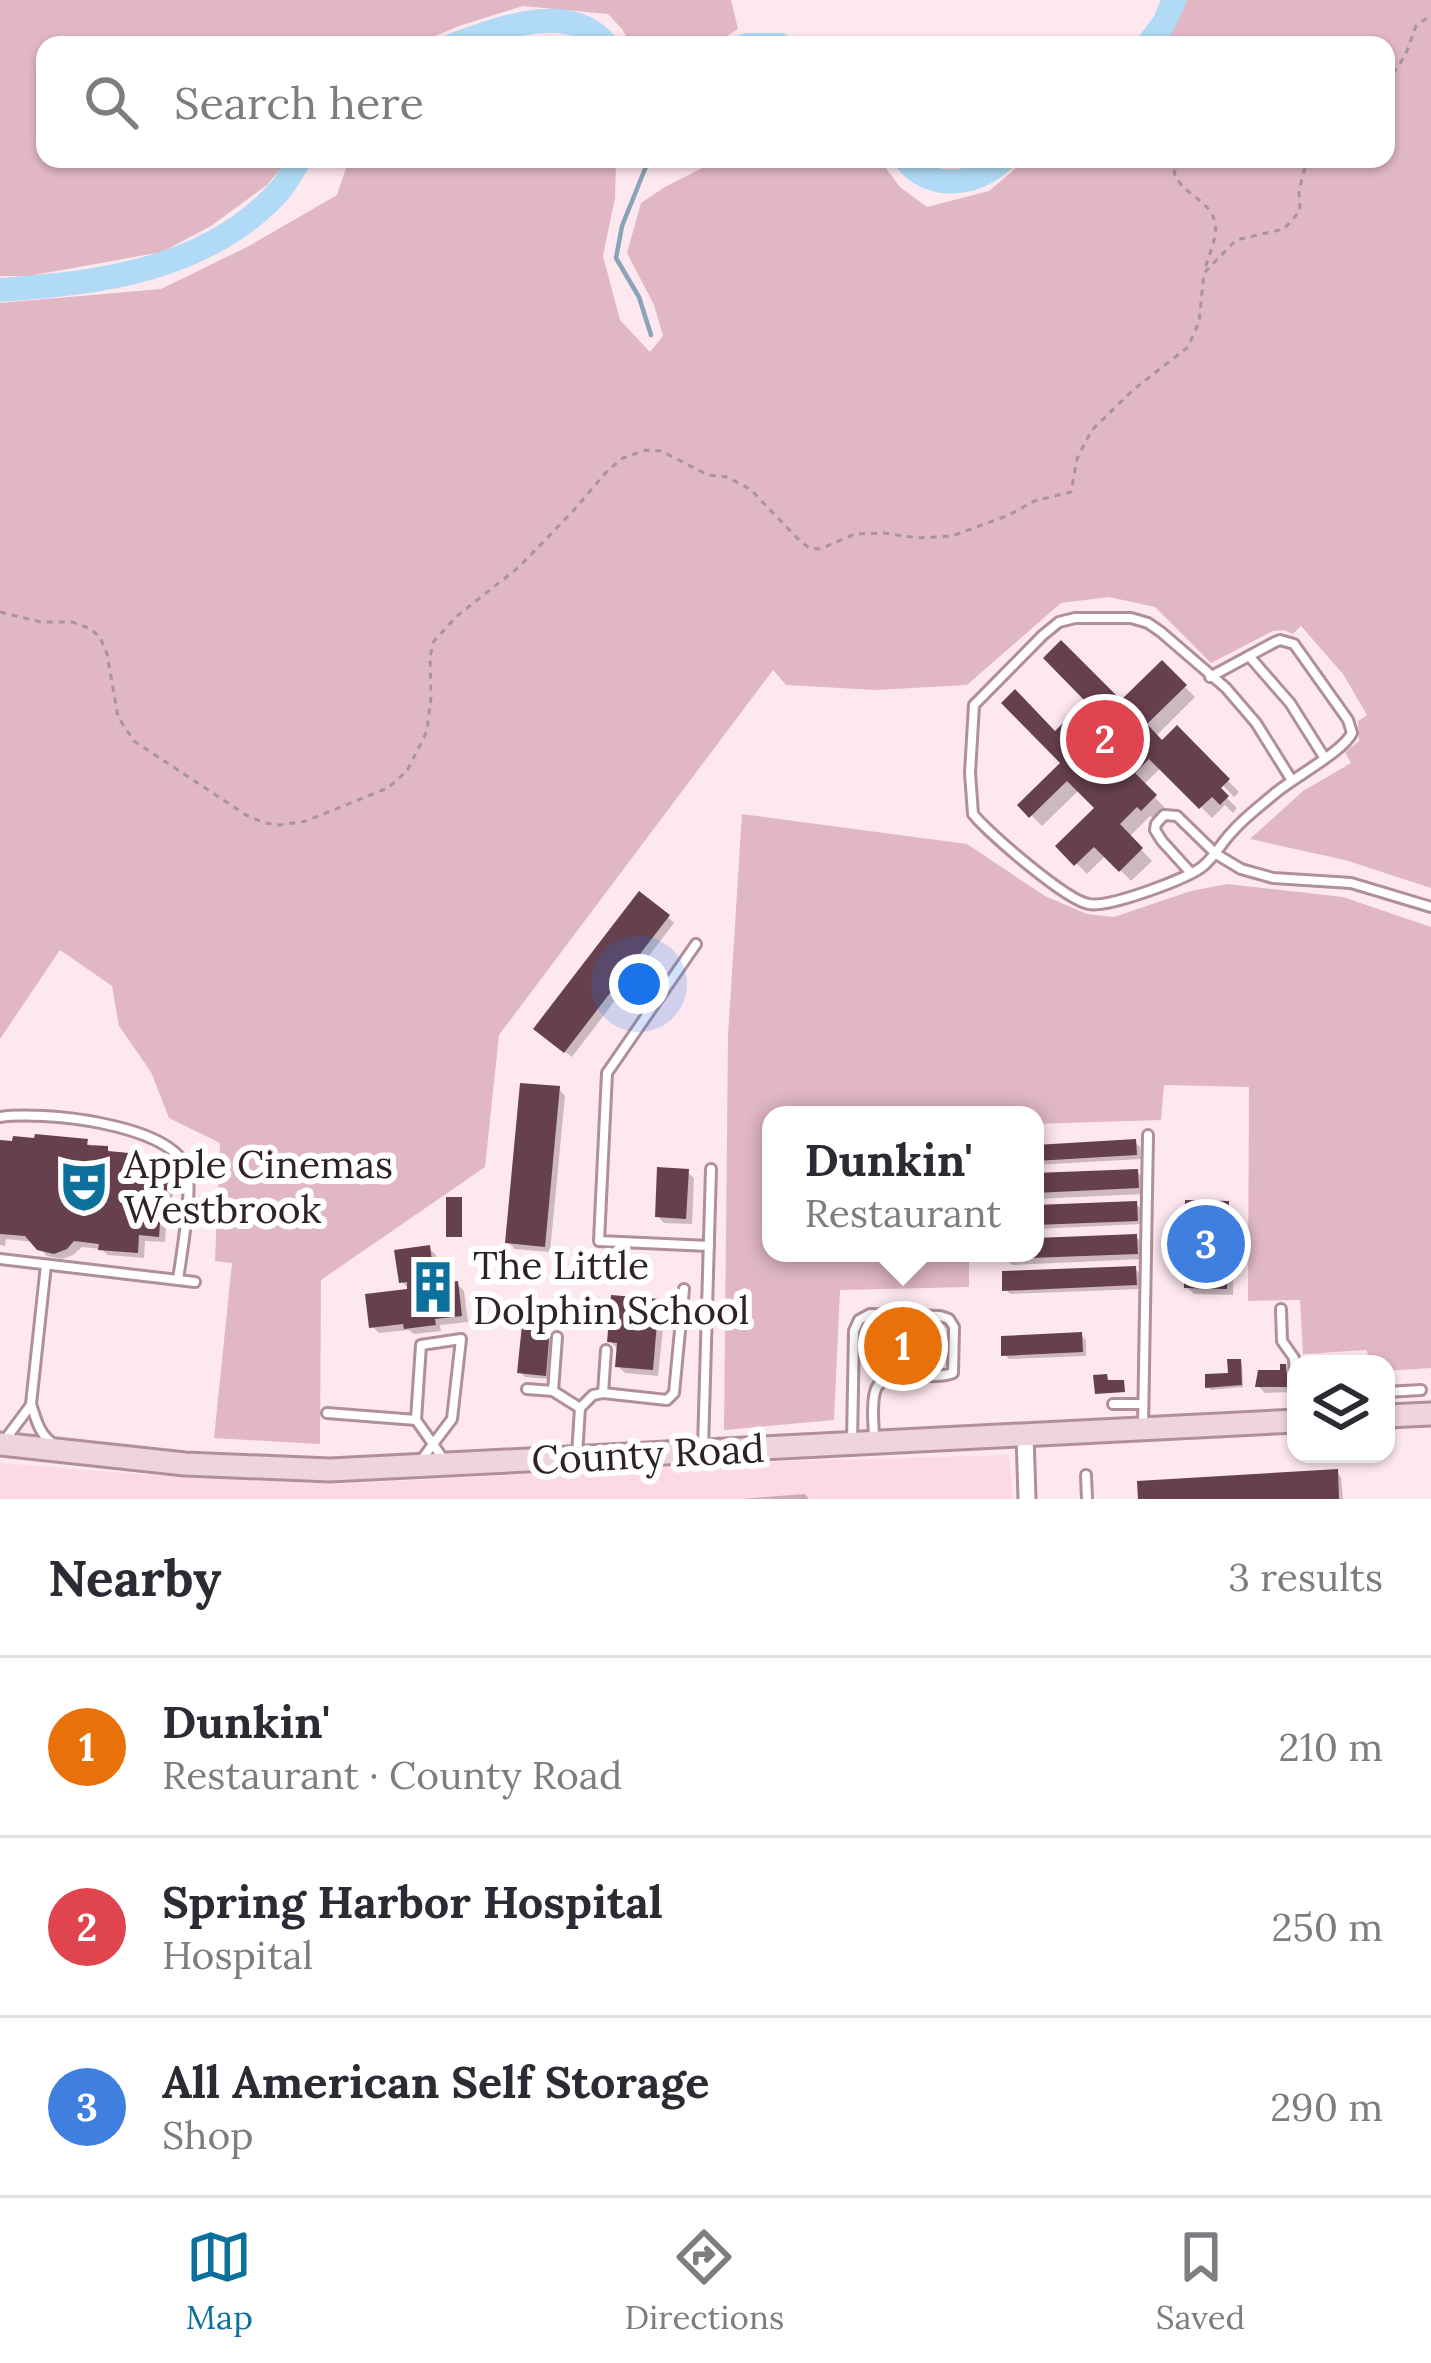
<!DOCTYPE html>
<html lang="en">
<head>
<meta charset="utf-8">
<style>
  :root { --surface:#fff; --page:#f2f2f3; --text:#2b2b33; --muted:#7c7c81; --line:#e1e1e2; --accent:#0c709d }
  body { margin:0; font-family:Lora,serif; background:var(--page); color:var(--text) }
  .controls { position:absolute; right:36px; bottom:36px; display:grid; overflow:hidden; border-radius:24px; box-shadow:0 3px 9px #0004 }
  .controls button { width:108px; height:108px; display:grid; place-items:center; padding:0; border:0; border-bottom:3px solid var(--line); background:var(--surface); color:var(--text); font:60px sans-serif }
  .you { position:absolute; left:639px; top:984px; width:42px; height:42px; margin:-30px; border:9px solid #fff; border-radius:50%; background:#1a73e8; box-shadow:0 0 0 18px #1a73e833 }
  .badge { display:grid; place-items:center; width:78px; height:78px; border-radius:50%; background:var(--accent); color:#fff; font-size:39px; font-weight:700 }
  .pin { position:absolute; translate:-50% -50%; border:6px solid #fff; box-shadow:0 3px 12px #0006 }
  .popup { position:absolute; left:762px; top:1106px; width:282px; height:156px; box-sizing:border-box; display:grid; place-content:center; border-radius:24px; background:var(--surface); filter:drop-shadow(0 3px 9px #0005); font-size:39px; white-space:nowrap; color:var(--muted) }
  .popup b { font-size:45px; color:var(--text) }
  .popup::after { content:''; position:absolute; left:50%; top:100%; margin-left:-24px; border:24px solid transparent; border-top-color:var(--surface) }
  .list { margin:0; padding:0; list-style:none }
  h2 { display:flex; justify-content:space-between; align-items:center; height:156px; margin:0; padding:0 48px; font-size:51px }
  h2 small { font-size:39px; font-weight:400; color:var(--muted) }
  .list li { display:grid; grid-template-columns:78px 1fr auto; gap:36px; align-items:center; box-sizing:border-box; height:180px; padding:0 48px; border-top:3px solid var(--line) }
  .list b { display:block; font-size:45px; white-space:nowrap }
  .list p { margin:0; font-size:39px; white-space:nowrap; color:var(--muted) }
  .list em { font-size:39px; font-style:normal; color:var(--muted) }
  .icon { flex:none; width:66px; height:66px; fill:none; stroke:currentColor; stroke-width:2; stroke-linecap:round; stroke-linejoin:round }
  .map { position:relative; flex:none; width:1431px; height:1499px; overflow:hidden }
  .search { position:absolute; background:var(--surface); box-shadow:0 3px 9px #0004; left:36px; right:36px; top:36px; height:132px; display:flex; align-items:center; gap:30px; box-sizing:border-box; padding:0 42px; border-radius:24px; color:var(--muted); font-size:45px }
  .sheet { height:696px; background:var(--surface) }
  nav { display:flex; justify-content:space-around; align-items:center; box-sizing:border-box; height:168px; border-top:3px solid var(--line); background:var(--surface); font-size:33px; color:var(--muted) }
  nav a { display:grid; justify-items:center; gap:6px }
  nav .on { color:var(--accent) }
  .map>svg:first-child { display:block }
</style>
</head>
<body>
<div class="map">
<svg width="1431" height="1499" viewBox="0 0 1431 1499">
  <rect width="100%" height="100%" fill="#fee8ef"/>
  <!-- built -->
  <path fill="#fcd9e4" d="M1009 1455 1013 1499H0V1463L188 1478 343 1484 760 1462Z"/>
  <!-- green -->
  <g fill="#e1b7c4">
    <path d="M0 0H731L738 29 713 45H631L622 29 608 14 523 6 459 26 415 45H45V159H288L267 185 211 226 162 252 29 276H0Z"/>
    <path d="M1187 0H1431V888L1345 860 1250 839 1303 791 1351 763 1345 752 1359 741 1358 721 1367 715 1343 674 1301 626 1293 634 1284 630 1273 631 1211 663 1155 607 1109 597 1061 603 967 685 876 690 786 685 773 670 499 1035 485 1167 321 1280 320 1444 214 1438 232 1263 215 1261 220 1143 169 1118 151 1072 119 1026 112 986 60 950 0 1039V303L161 289 249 246 337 195 349 159H616L615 198 603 256 620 320 650 352 663 336 654 305 627 253 641 203 665 187 708 165 710 159H879L900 187 927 207 989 191 1027 159H1386V45H1161L1173 30Z"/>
    <path d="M742 814 967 844 1045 896 1087 914 1114 917 1191 891 1227 884 1343 897 1431 927V1368L1386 1371V1364H1369L1367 1350 1303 1354 1300 1300 1248 1301 1249 1087 1164 1085 1161 1120 1035 1124V1115H771V1253H969V1287L840 1290 834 1420 724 1430 728 1036Z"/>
  </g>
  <!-- shadow -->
  <g fill="#0003">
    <path d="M1162 664 1195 697 1155 737 1162 744 1177 729 1239 792 1234 797 1213 775 1209 780 1237 808 1233 813 1225 805 1212 818 1162 767 1143 785 1165 808 1154 819 1150 816 1129 837 1152 861 1131 881 1106 855 1087 874 1059 846 1098 808 1080 789 1042 826 1021 805 1064 763 1055 735 1121 704Z"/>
    <path d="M668 917 674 923 572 1057 544 1036Z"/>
    <path d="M559 1089 565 1096 550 1252 515 1249 508 1242Z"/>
    <path d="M86 1142 93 1148 107 1149 112 1155 128 1156 134 1162 149 1163 154 1169 168 1170 175 1177 172 1203 168 1202 165 1242 145 1241 144 1258 108 1255 101 1249 82 1247 73 1255 62 1259 47 1256 34 1242 6 1239 5 1246 0 1245V1143Z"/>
    <path d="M1135 1142 1140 1147 1141 1159 1035 1165V1148Z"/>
    <path d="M687 1172 694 1178 692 1224 664 1223 658 1216Z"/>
    <path d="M1137 1172 1143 1178 1144 1194 1035 1199V1176Z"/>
    <path d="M1136 1204 1141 1209 1142 1224 1035 1229V1208Z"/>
    <path d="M1227 1204 1234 1211 1233 1295 1194 1294 1187 1287Z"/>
    <path d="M1136 1237 1143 1244V1259L1012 1265 1005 1258 1004 1253H1035V1241Z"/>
    <path d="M429 1248 436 1255 439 1286 457 1284 464 1291 468 1322 440 1325 441 1331 414 1334 409 1330 379 1333 372 1326 411 1291 402 1282Z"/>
    <path d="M1135 1269 1140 1273V1289L1010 1294 1005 1289Z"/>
    <path d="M658 1302 665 1309 658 1376 625 1373 618 1366 617 1348 610 1341Z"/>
    <path d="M548 1331 553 1335 549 1379 525 1377 520 1372Z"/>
    <path d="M1081 1335 1086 1340V1356L1009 1359 1004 1354Z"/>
    <path d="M935 1336 940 1341V1362H878L873 1357Z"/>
    <path d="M1240 1362 1242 1364 1243 1387 1211 1390 1208 1387 1231 1376Z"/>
    <path d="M1284 1373 1291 1380 1293 1392 1265 1393 1258 1386Z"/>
    <path d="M1337 1472 1341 1477 1343 1499H1141Z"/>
    <path d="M805 1494 809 1499H740Z"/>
  </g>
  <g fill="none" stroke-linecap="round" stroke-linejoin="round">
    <!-- stream -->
    <path stroke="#89a3b7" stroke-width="4.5" d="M649 159 622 226 616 258 639 297 651 335"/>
    <!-- river -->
    <g stroke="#b0daf5" stroke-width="24">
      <path d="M453 45C500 28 570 0 607 45"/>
      <path d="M746 45H780"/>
      <path d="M1147 45 1164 23 1174 0"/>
      <path d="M905 159C930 192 977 186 1004 159"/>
      <path d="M0 290C100 283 209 270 280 190 288 181 293 169 300 159"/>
    </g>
  </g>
  <!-- building -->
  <g fill="#67404e">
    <path d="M1061 640 1121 700 1162 660 1187 685 1147 724 1162 740 1177 725 1230 779 1221 788 1229 796 1220 805 1212 797 1199 809 1149 759 1135 773 1157 795 1141 811 1137 807 1120 824 1143 848 1119 872 1094 847 1074 866 1055 846 1094 808 1067 781 1029 818 1017 805 1060 763 1001 703 1015 689 1055 731 1085 701 1043 658Z"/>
    <path d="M639 891 670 915 564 1053 533 1029Z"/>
    <path d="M520 1083 560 1086 545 1247 505 1243Z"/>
    <path d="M35 1134 88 1139 87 1145 108 1146V1151L129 1153V1159L150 1161 149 1165 169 1167 166 1198 162 1197 159 1237 139 1235 138 1253 98 1250 99 1244 74 1241 67 1249 54 1254 37 1250 25 1236 0 1234V1140L12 1141 13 1136 34 1138Z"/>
    <path d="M1136 1139 1137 1155 1035 1161V1145Z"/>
    <path d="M657 1167 689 1169 686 1219 655 1217Z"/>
    <path d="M1138 1169 1139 1188 1035 1193V1173Z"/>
    <rect x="446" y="1197" width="16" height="40"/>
    <path d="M1185 1200 1229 1201 1227 1289 1184 1288Z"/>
    <path d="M1137 1201 1138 1221 1035 1225V1205Z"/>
    <path d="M1137 1234 1138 1254 1002 1259 1001 1253H1035V1238Z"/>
    <path d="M430 1245 434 1278 423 1280 424 1285 458 1281 462 1316 435 1319 436 1325 404 1329 403 1324 369 1328 365 1294 407 1289V1282L399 1283 394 1250Z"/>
    <path d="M1136 1266 1137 1285 1002 1291V1271Z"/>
    <path d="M611 1295 659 1299 653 1370 615 1367 617 1343 607 1342Z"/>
    <path d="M522 1325 550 1328 546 1376 517 1373Z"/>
    <path d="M870 1332 936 1333V1358H870Z"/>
    <path d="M1082 1332 1083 1352 1001 1356V1336Z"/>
    <path d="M1227 1359H1241L1242 1385 1205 1388V1374L1228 1373Z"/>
    <path d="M1280 1364H1286L1288 1387H1255L1258 1370H1280Z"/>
    <path d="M1107 1374 1108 1380H1124L1125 1392 1095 1394 1093 1375Z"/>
    <path d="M1338 1469 1339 1499H1138L1137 1481Z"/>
  </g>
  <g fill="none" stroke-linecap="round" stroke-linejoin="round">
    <!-- service casing -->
    <g stroke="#b08f9a" stroke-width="14">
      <g id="service">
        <path d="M1249 656 1290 703 1324 757"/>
        <path d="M1210 677 1275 642 1280 640 1294 644 1348 720 1352 733C1343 752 1292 778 1273 795 1259 807 1244 818 1232 832 1221 843 1215 857 1202 867 1186 879 1109 908 1089 904 1067 901 988 833 973 814L970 773 974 705 1043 635 1059 622 1075 618H1131L1148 623 1161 632 1226 688 1256 723 1291 779"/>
        <path d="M1191 873 1162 841 1155 830 1156 824 1164 815 1177 816 1216 854 1241 869 1273 878 1351 883 1431 907"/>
        <path d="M696 944 607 1073 599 1241 709 1246"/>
        <path d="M0 1117C41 1111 167 1123 186 1167 194 1185 181 1257 178 1280"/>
        <path d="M0 1259 195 1282"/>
        <path d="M46 1265 31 1404C36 1419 39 1433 51 1442"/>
        <path d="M1281 1309 1282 1341 1294 1358 1296 1410"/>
        <path d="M557 1337 553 1391 580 1408"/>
        <path d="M527 1389 553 1391"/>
        <path d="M1386 1392 1421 1390"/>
        <path d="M603 1393 606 1350"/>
        <path d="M1113 1404H1143"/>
        <path d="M327 1413 416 1420"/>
        <path d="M1143 1427 1148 1135"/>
        <path d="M4 1441 31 1405"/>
        <path d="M852 1442 854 1331 859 1320 870 1314 940 1316 949 1319 954 1327 953 1373C932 1382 881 1366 875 1392 871 1406 874 1425 874 1440"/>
        <path d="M703 1448 711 1169"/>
        <path d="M577 1455 580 1408 593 1395 603 1393 667 1400 674 1393 684 1289"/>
        <path d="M420 1462 433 1444 416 1420 421 1345 461 1339 452 1419 433 1444 443 1459"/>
        <path d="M1086 1475 1087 1499"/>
      </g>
    </g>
    <!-- minor casing -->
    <g stroke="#b08f9a" stroke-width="21">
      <path id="minor" d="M1025 1434 1027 1499"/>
    </g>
    <!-- secondary casing -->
    <g stroke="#b08f9a" stroke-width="27">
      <g id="secondary">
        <path d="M1386 1416 1431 1414"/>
        <path d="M0 1444 185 1464 330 1470 1296 1421"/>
      </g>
    </g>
    <!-- path -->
    <g stroke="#a7959b" stroke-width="3" stroke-dasharray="6 6" stroke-linecap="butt">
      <path d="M1386 83 1405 56 1416 26 1431 15"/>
      <path d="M1180 159 1174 173C1179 184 1184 188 1194 196 1226 219 1216 235 1205 268"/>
      <path d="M0 612 41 622H72L89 628 100 637 107 654 118 717 134 741 246 815 265 823 280 825 306 821 388 788 407 771 427 731 431 697 430 656 434 641 457 616 519 567 574 510 608 470 623 458 646 450 661 451 708 475 727 477 750 489 801 542 810 548 820 549 855 534 884 533 917 538 952 536 1009 515 1034 501 1071 492 1077 459 1091 431 1133 390 1188 347 1199 322 1204 273 1236 240 1284 229 1300 211 1299 191 1307 159"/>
    </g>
    <!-- service -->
    <use href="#service" stroke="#fff" stroke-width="8"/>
    <!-- minor -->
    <use href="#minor" stroke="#fff" stroke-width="15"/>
    <!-- secondary -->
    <use href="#secondary" stroke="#eed4de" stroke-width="21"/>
  </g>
  <!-- icons -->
  <defs>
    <g id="theatre-bare" transform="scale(4.14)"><path d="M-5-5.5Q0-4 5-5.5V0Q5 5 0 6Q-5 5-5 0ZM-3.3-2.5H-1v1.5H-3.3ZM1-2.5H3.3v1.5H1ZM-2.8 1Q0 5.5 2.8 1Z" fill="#0c709d" stroke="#fff" stroke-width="2.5" paint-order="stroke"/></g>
    <g id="building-bare" transform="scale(4.14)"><path d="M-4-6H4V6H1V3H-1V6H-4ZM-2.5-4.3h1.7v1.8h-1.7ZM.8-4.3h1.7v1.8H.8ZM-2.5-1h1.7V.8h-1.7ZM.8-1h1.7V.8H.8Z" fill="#0c709d" stroke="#fff" stroke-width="2.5" paint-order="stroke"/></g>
  </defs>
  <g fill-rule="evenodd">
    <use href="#theatre-bare" x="84" y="1186"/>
    <use href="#building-bare" x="433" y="1287"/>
  </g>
  <g text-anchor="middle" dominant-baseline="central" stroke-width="12" stroke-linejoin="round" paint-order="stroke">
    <!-- poi labels -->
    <g font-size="39" fill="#2f2227" stroke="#fff" text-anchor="start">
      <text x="124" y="1164">Apple Cinemas<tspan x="124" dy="45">Westbrook</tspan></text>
      <text x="473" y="1265">The Little<tspan x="473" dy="45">Dolphin School</tspan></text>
    </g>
    <!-- street labels -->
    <g font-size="39" fill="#2f2227" stroke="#fff">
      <text transform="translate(648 1454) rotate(-3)">County Road</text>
    </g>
  </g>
</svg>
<div class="controls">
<button><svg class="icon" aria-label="layers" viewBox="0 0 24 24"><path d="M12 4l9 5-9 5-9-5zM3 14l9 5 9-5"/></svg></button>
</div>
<div class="you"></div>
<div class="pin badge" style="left:903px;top:1346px;background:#e8710a">1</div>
<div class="popup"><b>Dunkin'</b>Restaurant</div>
<div class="pin badge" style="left:1105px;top:739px;background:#e0444e">2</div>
<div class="pin badge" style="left:1206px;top:1244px;background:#3f7fe0">3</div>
<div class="search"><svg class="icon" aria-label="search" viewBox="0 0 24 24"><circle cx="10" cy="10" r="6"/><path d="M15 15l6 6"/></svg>Search here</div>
</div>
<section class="sheet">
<h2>Nearby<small>3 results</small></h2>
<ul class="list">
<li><span class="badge" style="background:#e8710a">1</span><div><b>Dunkin'</b><p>Restaurant · County Road</p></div><em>210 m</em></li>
<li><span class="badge" style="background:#e0444e">2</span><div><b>Spring Harbor Hospital</b><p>Hospital</p></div><em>250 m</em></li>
<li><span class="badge" style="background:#3f7fe0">3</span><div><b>All American Self Storage</b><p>Shop</p></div><em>290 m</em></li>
</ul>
</section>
<nav>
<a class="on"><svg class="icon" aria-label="map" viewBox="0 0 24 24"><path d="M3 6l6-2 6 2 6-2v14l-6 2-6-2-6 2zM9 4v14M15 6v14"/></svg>Map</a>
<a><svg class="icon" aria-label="directions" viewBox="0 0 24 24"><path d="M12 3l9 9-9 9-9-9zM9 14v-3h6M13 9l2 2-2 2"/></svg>Directions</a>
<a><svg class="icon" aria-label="saved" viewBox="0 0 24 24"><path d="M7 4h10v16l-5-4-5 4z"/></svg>Saved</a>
</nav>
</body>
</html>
